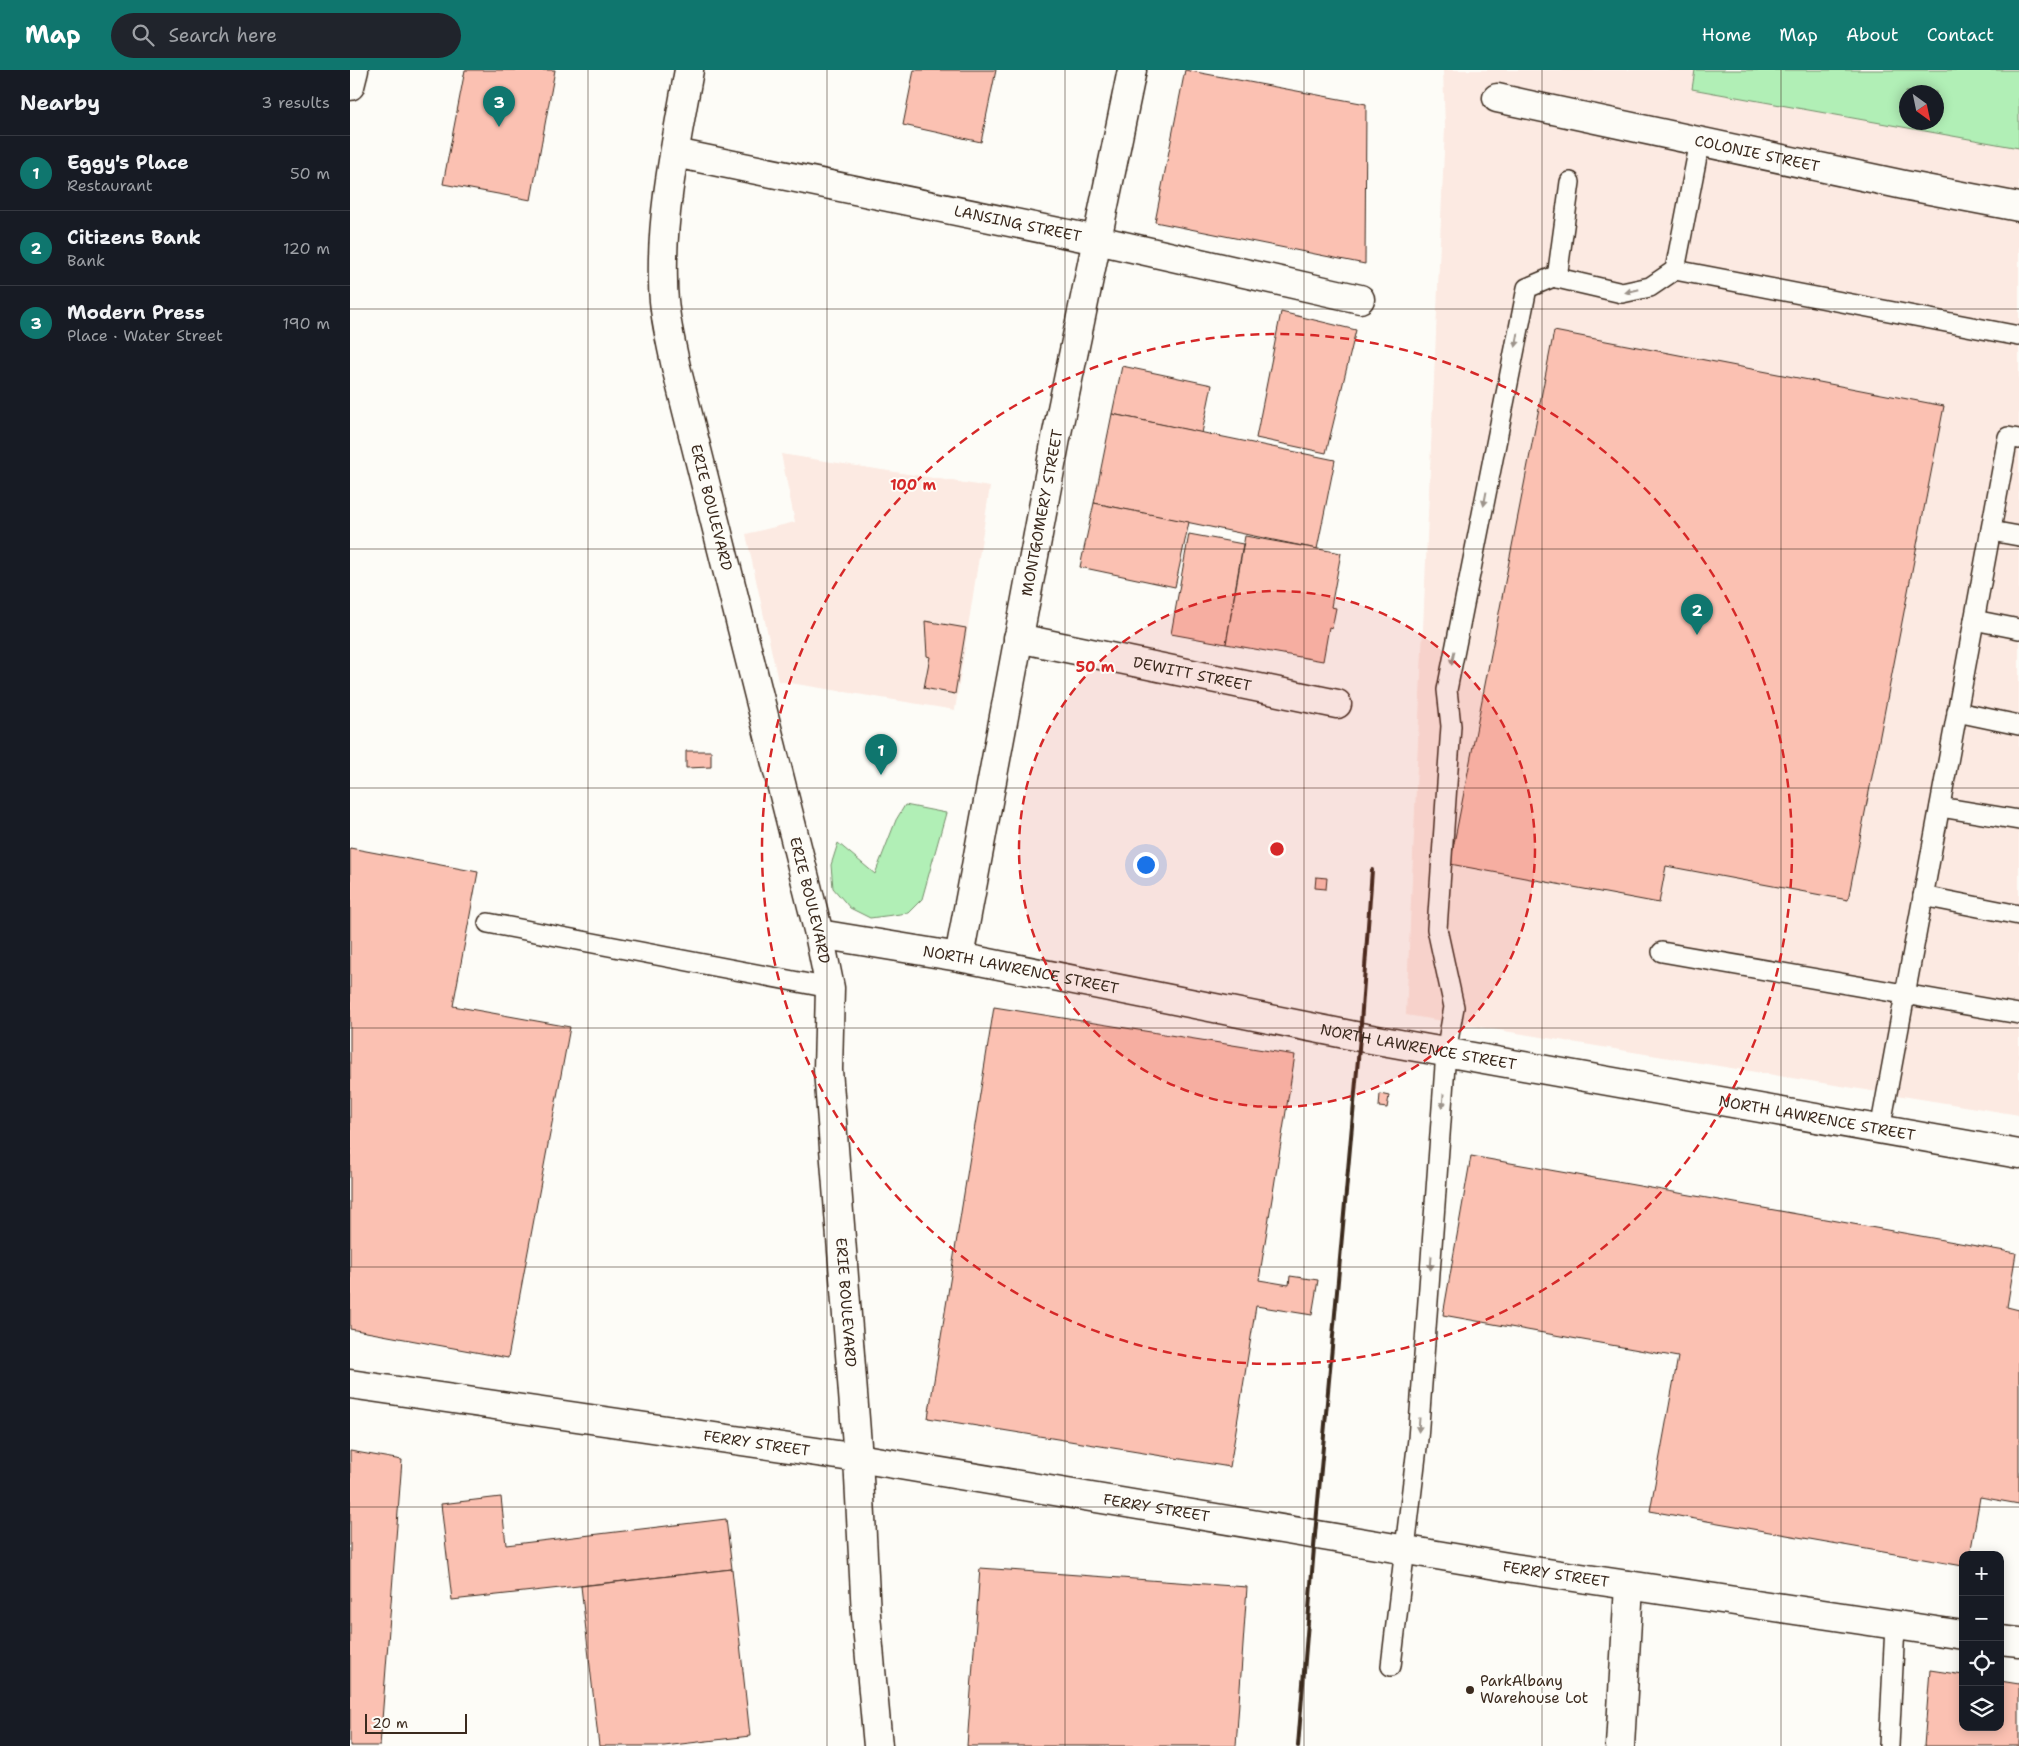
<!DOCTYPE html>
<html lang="en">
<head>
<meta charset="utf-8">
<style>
  :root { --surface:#171b24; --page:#20242c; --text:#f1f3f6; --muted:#9ea1a6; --line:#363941; --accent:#0f766e }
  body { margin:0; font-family:"Shantell Sans",sans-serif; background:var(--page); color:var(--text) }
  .controls { position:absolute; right:15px; bottom:15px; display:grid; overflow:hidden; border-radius:10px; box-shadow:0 2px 12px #0003 }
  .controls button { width:45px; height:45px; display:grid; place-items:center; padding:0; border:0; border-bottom:1px solid var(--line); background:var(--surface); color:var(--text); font:25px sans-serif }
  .compass { position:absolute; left:1549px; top:15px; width:45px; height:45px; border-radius:50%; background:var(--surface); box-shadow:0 2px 12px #0003; rotate:147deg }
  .scale { position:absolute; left:15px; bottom:12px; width:102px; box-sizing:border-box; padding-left:5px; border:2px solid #3b2a1e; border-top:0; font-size:14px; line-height:18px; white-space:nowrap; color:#3b2a1e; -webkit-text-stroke:4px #fdfcf7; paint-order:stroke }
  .you { position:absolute; left:795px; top:794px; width:18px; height:18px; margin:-12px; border:4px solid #fff; border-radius:50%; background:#1a73e8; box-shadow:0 0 0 8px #1a73e833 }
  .badge { display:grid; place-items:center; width:32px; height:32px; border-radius:50%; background:var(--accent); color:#fff; font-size:16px; font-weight:700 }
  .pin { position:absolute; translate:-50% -41px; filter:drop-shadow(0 1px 2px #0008) }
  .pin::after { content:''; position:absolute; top:26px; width:18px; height:15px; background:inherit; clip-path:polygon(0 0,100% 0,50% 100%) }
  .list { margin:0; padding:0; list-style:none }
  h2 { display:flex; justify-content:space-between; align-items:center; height:65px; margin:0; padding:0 20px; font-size:21px }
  h2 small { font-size:16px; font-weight:400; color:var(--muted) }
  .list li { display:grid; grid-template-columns:32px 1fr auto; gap:15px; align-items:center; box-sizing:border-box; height:75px; padding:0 20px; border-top:1px solid var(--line) }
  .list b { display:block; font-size:19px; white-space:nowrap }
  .list p { margin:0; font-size:16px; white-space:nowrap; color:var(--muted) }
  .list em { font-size:16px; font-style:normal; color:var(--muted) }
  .icon { flex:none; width:28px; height:28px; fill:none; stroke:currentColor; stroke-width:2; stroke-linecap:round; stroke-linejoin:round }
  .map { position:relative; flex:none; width:1669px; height:1676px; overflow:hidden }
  header { display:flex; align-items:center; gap:30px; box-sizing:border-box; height:70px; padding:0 25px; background:var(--accent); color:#fff }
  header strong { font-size:24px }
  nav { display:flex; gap:28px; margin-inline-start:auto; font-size:18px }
  .search { width:350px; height:45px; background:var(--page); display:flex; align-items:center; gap:12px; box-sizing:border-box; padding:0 18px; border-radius:28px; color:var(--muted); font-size:19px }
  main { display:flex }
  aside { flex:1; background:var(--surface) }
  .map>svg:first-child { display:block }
</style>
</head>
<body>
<header>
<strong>Map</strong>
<div class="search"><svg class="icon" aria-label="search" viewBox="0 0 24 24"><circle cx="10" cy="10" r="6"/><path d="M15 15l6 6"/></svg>Search here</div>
<nav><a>Home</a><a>Map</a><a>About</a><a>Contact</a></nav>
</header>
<main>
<aside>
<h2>Nearby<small>3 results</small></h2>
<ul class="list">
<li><span class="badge">1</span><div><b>Eggy's Place</b><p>Restaurant</p></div><em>50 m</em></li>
<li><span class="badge">2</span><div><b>Citizens Bank</b><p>Bank</p></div><em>120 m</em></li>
<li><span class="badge">3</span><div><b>Modern Press</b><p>Place · Water Street</p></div><em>190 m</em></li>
</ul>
</aside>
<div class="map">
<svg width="1669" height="1676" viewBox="0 0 1669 1676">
  <rect width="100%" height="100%" fill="#fdfcf7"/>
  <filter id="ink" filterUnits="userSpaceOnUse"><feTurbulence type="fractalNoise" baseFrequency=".02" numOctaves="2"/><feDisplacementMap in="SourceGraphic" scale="10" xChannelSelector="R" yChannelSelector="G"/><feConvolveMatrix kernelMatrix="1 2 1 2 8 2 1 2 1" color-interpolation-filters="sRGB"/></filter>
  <g filter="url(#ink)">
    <!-- built -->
    <g fill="#fceae2">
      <path d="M1093 0H1345L1342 19 1669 78V1045L1056 945 1095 58Z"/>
      <path d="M431 384 640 417 605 640 428 611 396 464 445 452Z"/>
    </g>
    <!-- green -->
    <g fill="#b1efb6" stroke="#768c6a" fill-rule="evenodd">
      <path d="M1345 0H1669V78L1342 19ZM1556 22H1586V52H1556Z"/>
      <path d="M555 735 596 743 572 829 558 843 520 848 500 838 483 818 481 795 488 773 525 804 546 750Z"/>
    </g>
    <!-- building -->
    <g fill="#fbc1b2" stroke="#3b2a1e">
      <path d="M115 0H205L181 130 93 114Z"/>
      <path d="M564 0H646L631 72 553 55Z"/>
      <path d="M835 0 1016 34 1015 194 805 152Z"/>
      <path d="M931 242 1006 260 976 383 906 368Z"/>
      <path d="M1204 261 1594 336 1498 830 1316 796 1309 833 1100 794Z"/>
      <path d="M772 296 862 315 852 363 762 344Z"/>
      <path d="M762 344 985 390 967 479 744 433Z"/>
      <path d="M744 433 839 452 825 517 730 497Z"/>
      <path d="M839 464 893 474 876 574 821 564Z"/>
      <path d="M895 466 991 483 981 537 986 538 982 558 979 557 973 591 876 574Z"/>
      <path d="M575 551 616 558 605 624 574 618 580 587 577 586Z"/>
      <path d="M336 681H361V697L336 698Z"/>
      <path d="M0 778 128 802 103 936 220 957 158 1288 0 1259Z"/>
      <path d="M966 807 977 808 976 819 965 818Z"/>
      <path d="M644 937 945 985 909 1210 939 1215 940 1206 968 1210 962 1245 906 1236 880 1397 578 1348Z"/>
      <path d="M1030 1024 1039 1026 1037 1038 1029 1037Z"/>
      <path d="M1121 1086 1666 1183 1657 1237 1669 1240V1434L1630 1427 1620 1485H1613V1496L1300 1441 1328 1287 1093 1245Z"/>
      <path d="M0 1381 52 1390 30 1676H0Z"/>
      <path d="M151 1427 156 1475 376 1449 382 1499 102 1530 91 1434Z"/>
      <path d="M630 1498 897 1517 886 1676H617Z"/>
      <path d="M382 1499 400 1666 314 1676H249L231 1516Z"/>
      <path d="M1580 1600 1613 1605V1657H1650V1611L1669 1614V1676H1574Z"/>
    </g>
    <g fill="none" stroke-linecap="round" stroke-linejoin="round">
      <!-- lane casing -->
      <g stroke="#3b2a1e" stroke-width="22">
        <g id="lane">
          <path d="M1325 200 1350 71"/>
          <path d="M1207 208 1220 112"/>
          <path d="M1641 461 1669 466"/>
          <path d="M1624 550 1669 559"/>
          <path d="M1607 642 1669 655"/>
          <path d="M1590 737 1669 750"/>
          <path d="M1573 826 1669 845"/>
          <path d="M138 853 480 918"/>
          <path d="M1312 882 1669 944"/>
          <path d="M1530 1060 1658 367 1669 369"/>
          <path d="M1041 1596 1068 1369 1096 982 1104 937 1087 859 1101 656 1097 620 1177 218 1203 207 1272 223 1300 217 1325 200 1669 266"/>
          <path d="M1539 1676 1545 1556"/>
        </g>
      </g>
      <!-- street casing -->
      <g stroke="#3b2a1e" stroke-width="31">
        <g id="street">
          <path id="s1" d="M1147 28 1554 115 1669 137"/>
          <path id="s2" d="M325 83 747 170 1010 229"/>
          <path id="s3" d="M668 568 987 634"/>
          <path id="s4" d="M469 864 609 887 1010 967 1669 1084"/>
          <path id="s5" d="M609 887 707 363 782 0"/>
          <path id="s6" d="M0 1314 508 1388 1164 1498 1613 1565"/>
          <path d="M1650 1570 1669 1572"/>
          <path d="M1270 1676 1279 1515"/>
        </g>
      </g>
      <!-- secondary casing -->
      <g stroke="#3b2a1e" stroke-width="31">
        <g id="secondary">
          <path id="s7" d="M339 0C327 69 311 140 313 211 313 240 320 269 326 297L469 864 480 918 478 1000 508 1388 516 1545 528 1676"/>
          <path d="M0 16 4 0"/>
        </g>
      </g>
      <!-- lane -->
      <use href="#lane" stroke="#fdfcf7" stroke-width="19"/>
      <!-- street -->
      <use href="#street" stroke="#fdfcf7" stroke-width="28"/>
      <!-- secondary -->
      <use href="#secondary" stroke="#fdfcf7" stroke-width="28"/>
      <!-- rail -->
      <path stroke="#3b2a1e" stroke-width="4" d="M948 1676 965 1465 1010 967 1022 800"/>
    </g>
    <!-- one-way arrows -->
    <defs><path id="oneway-solid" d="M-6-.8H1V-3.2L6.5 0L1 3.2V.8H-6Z" transform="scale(1.25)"/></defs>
    <g fill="#9c938a">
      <use href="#oneway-solid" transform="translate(1282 221) rotate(167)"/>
      <use href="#oneway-solid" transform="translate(1167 270) rotate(101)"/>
      <use href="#oneway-solid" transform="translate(1135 429) rotate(101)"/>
      <use href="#oneway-solid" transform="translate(1103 588) rotate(101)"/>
      <use href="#oneway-solid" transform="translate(1093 1031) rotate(94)"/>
      <use href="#oneway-solid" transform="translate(1081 1193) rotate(94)"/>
      <use href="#oneway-solid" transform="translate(1069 1355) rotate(94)"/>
    </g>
  </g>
  <!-- grid -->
  <path fill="none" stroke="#3b2a1e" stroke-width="1" stroke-opacity="0.55" d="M238 0V1676M477 0V1676M715 0V1676M954 0V1676M1192 0V1676M1431 0V1676M0 239H1669M0 479H1669M0 718H1669M0 958H1669M0 1197H1669M0 1437H1669"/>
  <!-- distance rings -->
  <circle cx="927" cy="779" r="258" fill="#d62828" fill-opacity=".12"/>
  <g fill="none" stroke="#d62828" stroke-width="2.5" stroke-dasharray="9 6">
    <circle cx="927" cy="779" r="258"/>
    <circle cx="927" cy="779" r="515"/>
  </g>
  <!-- markers -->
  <circle fill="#3b2a1e" stroke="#fdfcf7" stroke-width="2" cx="1120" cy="1620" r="5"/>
  <g text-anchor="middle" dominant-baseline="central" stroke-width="4" stroke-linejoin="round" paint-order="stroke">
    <!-- street labels -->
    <g font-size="15" fill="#3b2a1e" stroke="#fdfcf7">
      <text stroke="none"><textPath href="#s1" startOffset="266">COLONIE STREET</textPath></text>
      <text stroke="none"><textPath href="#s2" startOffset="350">LANSING STREET</textPath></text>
      <text stroke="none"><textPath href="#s7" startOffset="445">ERIE BOULEVARD</textPath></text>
      <text stroke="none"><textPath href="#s5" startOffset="452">MONTGOMERY STREET</textPath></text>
      <text stroke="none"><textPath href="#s3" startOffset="178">DEWITT STREET</textPath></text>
      <text stroke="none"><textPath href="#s7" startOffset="850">ERIE BOULEVARD</textPath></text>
      <text stroke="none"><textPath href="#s4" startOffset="205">NORTH LAWRENCE STREET</textPath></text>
      <text stroke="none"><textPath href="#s4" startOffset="610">NORTH LAWRENCE STREET</textPath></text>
      <text stroke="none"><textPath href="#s4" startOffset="1015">NORTH LAWRENCE STREET</textPath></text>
      <text stroke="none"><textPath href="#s7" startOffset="1255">ERIE BOULEVARD</textPath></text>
      <text stroke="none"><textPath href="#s6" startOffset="411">FERRY STREET</textPath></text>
      <text stroke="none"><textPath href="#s6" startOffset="816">FERRY STREET</textPath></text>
      <text stroke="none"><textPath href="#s6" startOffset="1221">FERRY STREET</textPath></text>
    </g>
    <!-- poi labels -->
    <g font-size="15" fill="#3b2a1e" stroke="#fdfcf7" text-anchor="start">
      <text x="1130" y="1611">ParkAlbany<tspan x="1130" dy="17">Warehouse Lot</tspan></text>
    </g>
  </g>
  <circle cx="927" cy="779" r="8" fill="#d62828" stroke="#fdfcf7" stroke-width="2.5"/>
  <g font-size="15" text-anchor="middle" font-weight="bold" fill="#d62828" stroke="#fdfcf7" stroke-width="4" stroke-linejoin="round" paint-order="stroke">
    <text x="563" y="420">100 m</text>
    <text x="745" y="602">50 m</text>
  </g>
</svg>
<div class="controls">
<button>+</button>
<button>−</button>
<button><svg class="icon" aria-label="locate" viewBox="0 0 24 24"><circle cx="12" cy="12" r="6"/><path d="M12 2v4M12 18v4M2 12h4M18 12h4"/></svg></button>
<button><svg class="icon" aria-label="layers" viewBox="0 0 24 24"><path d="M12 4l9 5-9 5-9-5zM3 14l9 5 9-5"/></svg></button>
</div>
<svg class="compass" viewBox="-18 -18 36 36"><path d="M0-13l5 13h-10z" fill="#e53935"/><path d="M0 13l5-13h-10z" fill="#9ea1a6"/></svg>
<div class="scale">20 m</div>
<div class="you"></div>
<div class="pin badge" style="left:531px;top:705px">1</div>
<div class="pin badge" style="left:1347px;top:565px">2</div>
<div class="pin badge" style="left:149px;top:57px">3</div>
</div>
</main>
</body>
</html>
